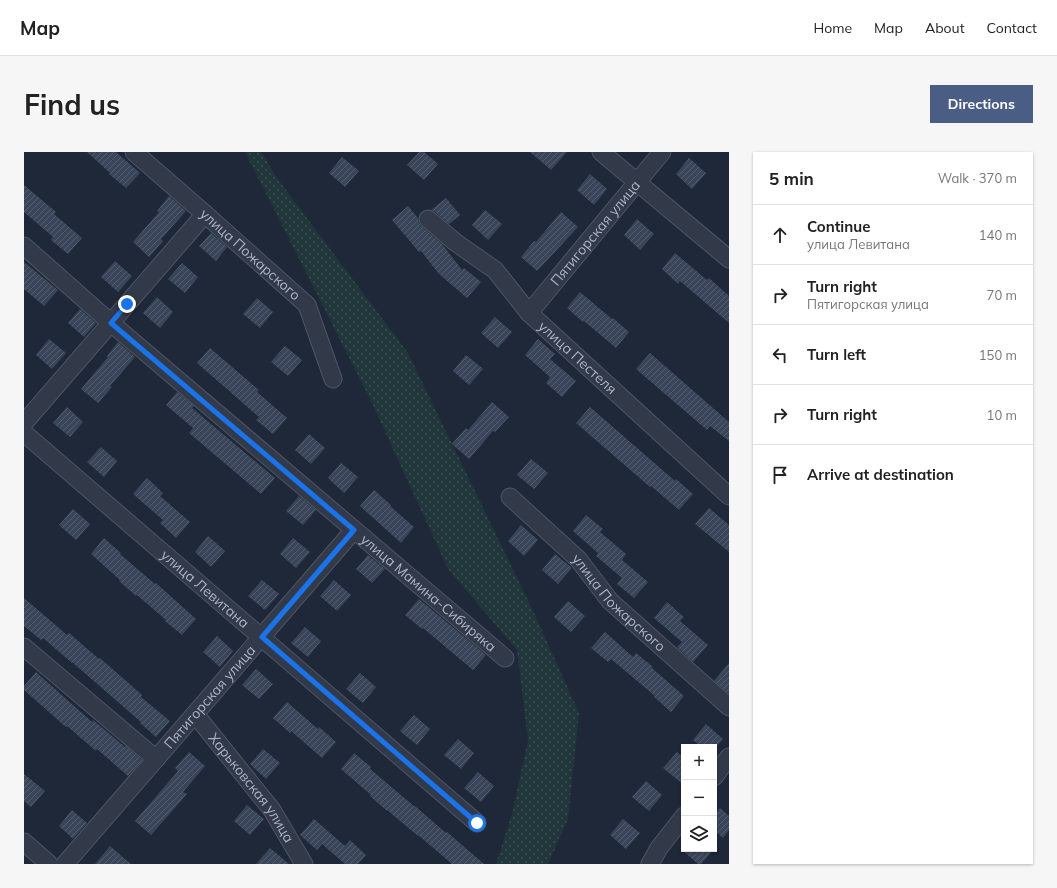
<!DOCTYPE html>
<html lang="en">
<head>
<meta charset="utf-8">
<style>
  :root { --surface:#fff; --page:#f6f6f6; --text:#222; --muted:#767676; --line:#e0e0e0; --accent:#495d85 }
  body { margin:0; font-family:Mulish,sans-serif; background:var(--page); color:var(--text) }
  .controls { position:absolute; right:12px; bottom:12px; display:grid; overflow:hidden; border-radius:0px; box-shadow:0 1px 3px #0004 }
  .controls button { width:36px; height:36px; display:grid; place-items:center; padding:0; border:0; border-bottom:1px solid var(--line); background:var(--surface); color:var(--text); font:20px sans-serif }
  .stop { position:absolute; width:12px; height:12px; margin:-9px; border:3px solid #1a73e8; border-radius:50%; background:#fff }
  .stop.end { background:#1a73e8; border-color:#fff; box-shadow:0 1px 4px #0008 }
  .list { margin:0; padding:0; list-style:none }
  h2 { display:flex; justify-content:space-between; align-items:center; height:52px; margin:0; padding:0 16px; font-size:17px }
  h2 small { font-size:13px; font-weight:400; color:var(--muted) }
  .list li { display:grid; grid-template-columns:26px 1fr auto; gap:12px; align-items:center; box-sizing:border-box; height:60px; padding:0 16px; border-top:1px solid var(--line) }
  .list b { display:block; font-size:15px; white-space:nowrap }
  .list p { margin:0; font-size:13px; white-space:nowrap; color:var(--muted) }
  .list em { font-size:13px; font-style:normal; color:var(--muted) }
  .icon { flex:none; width:22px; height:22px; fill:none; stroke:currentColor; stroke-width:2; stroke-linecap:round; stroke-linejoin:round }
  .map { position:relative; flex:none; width:705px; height:712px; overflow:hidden; border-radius:0px }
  header { display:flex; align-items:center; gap:24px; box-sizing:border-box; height:56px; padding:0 20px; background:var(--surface); border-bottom:1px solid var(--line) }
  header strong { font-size:19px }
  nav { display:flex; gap:22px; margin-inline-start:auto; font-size:14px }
  .intro { display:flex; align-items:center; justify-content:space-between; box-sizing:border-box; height:96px; padding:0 24px }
  h1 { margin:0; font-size:28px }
  .button { padding:10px 18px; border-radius:0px; background:var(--accent); color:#fff; font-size:14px; font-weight:700 }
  main { display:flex; gap:24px; padding:0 24px }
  aside { flex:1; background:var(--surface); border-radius:0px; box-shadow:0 1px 3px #0004 }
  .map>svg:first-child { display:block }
</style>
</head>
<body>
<header>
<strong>Map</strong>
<nav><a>Home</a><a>Map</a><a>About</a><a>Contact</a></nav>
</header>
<div class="intro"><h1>Find us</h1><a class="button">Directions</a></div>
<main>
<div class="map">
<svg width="705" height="712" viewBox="0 0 705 712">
  <defs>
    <pattern id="grass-dots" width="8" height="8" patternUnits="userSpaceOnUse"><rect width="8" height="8" fill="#20363a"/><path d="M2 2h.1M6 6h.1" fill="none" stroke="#3e5155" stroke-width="1.8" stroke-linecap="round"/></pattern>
    <pattern id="building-hatch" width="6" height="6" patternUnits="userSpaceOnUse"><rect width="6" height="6" fill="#39465a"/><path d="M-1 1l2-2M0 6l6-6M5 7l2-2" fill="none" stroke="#535e70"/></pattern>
  </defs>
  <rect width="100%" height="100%" fill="#1e2839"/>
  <!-- grass -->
  <path fill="url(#grass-dots)" d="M221 0H237L253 26 384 201 512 465 555 561 544 667 524 712H472L488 662 504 588 493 498 424 417 348 251Z"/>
  <!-- building -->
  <g fill="url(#building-hatch)">
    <path d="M63 0H92L116 21 102 36 85 22 86 21Z"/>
    <path d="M395 0H400L414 12 400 28 383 13Z"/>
    <path d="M506 0H543L527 18Z"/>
    <path d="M318 5 335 19 321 35 305 21Z"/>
    <path d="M665 6 682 21 668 37 652 22Z"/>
    <path d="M566 22 583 37 570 53 553 38Z"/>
    <path d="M0 33 32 60 30 62 58 86 44 102 27 88 29 85 0 60Z"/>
    <path d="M145 44 162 59 137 87 139 89 125 105 109 90 135 60 133 59Z"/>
    <path d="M422 46 436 63 425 72 410 59 407 58Z"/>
    <path d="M384 54 394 66 395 71 397 74 418 92 438 118 440 116 457 130 443 146 415 122 397 99 395 100 368 68Z"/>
    <path d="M461 58 478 72 464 88 448 73Z"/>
    <path d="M537 60 554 75 513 119 497 105 510 89 512 90Z"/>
    <path d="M613 67 630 82 616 98 600 83Z"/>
    <path d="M187 81 203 95 192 109 175 94Z"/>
    <path d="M651 101 683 128 685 126 705 144V171L656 129 654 132 638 117Z"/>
    <path d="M91 109 108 124 94 140 77 125Z"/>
    <path d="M0 110 34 138 20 154 0 137Z"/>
    <path d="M158 111 174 125 161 141 144 127Z"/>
    <path d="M556 140 588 167 589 166 605 180 592 196 560 169 559 170 543 156Z"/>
    <path d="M133 145 149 160 136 176 119 161Z"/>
    <path d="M233 146 249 160 236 176 219 162Z"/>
    <path d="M56 157 72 171 60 185 44 171Z"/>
    <path d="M471 165 488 180 474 196 457 181Z"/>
    <path d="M25 187 42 201 28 217 12 203Z"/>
    <path d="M514 187 531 202 526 207 552 229 538 245 522 231 526 225 501 203Z"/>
    <path d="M94 190 111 205 86 234 88 235 74 251 57 237 84 205 83 204Z"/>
    <path d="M261 194 278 208 264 224 247 210Z"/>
    <path d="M186 196 235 238 233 240 263 266 249 282 232 268 235 265 173 211Z"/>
    <path d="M626 201 705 270V289L686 274 683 278 612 217Z"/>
    <path d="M442 203 459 217 445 233 429 219Z"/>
    <path d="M153 240 170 254 168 256 251 326 237 342 165 281 169 276 142 253Z"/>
    <path d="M468 250 485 265 471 280 469 279 445 307 428 292 442 276 444 278Z"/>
    <path d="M43 255 59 270 46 285 29 271Z"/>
    <path d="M566 255 651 329 652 327 669 342 655 358 627 334 626 335 552 271Z"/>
    <path d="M285 282 301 296 287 312 271 298Z"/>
    <path d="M77 295 93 309 80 325 63 310Z"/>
    <path d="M507 307 524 321 510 337 493 323Z"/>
    <path d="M317 311 334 325 320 341 304 326Z"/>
    <path d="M123 326 139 341 136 344 166 370 152 386 136 371 139 368 109 342Z"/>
    <path d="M350 338 367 353 366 354 390 375 377 391 336 354Z"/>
    <path d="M275 344 292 358 279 373 262 359Z"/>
    <path d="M685 356 705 373V400L671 372Z"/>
    <path d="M49 357 66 372 52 388 35 373Z"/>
    <path d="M562 363 579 377 576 380 602 402 598 408 624 430 610 446 593 432 598 426 572 404 574 401 549 379Z"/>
    <path d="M497 373 514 388 500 404 484 389Z"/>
    <path d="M184 384 201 399 187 415 171 400Z"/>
    <path d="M80 386 97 401 96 402 131 432 132 431 172 467 158 483 141 469 142 468 113 443 112 444 95 429 96 428 67 402Z"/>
    <path d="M269 386 286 400 272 416 256 402Z"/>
    <path d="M531 402 548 416 534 432 518 418Z"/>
    <path d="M344 403 361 417 348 431 332 417Z"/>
    <path d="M238 428 255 442 241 458 224 444Z"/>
    <path d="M310 428 327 443 313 459 296 444Z"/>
    <path d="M0 446 43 483 45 481 75 507 76 506 118 543 117 545 146 569 132 585 116 571 117 570 48 510V511L19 486 17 488 0 474Z"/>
    <path d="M395 447 462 503 449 518 399 476 398 477 381 463Z"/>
    <path d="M544 449 561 464 547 480 530 465Z"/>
    <path d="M643 450 660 465 656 469 684 493 669 510 653 495 658 490 630 466Z"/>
    <path d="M281 475 297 489 284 505 267 491Z"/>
    <path d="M581 480 609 505 612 501 629 515 628 516 660 544 647 560 630 545 631 544 587 507 584 510 567 496Z"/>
    <path d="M193 484 209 499 196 515 179 500Z"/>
    <path d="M705 511V542L690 529Z"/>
    <path d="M232 517 249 532 235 547 218 533Z"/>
    <path d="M12 520 68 570 69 568 101 595 102 594 118 608 104 624 73 597 72 599 43 574 42 575 0 538V534Z"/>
    <path d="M336 521 352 535 339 551 322 537Z"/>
    <path d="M263 550 294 577 295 575 312 590 298 606 267 579 266 581 249 566Z"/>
    <path d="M390 563 406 577 393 593 376 579Z"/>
    <path d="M682 572 699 587 692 595H677L669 588Z"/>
    <path d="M434 587 450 601 437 617 420 603Z"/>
    <path d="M239 597 256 611 242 627 226 612Z"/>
    <path d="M165 600 181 614 159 640 163 642 127 683 111 669 154 619 151 616Z"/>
    <path d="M653 600 660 606V633L639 616Z"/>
    <path d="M330 601 347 615 346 617 390 654H391L422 681 423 680 460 712H428L394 683V684L363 658V659L346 644 347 643 317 617Z"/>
    <path d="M454 620 470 634 457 650 440 636Z"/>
    <path d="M0 622 21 639 7 655 0 649Z"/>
    <path d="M622 629 638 643 625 659 608 645Z"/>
    <path d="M223 653 240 667 226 683 210 669Z"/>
    <path d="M696 656 705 664V678L699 686 690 678V662Z"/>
    <path d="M48 658 63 671 49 687 35 674Z"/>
    <path d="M290 667 321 694 326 688 342 703 334 712H321L298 692 293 698 276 683Z"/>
    <path d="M599 667 616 681 602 697 586 683Z"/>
    <path d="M86 694 107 712H71Z"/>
    <path d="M246 696 265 712H232Z"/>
    <path d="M657 697H690L677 712H674Z"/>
  </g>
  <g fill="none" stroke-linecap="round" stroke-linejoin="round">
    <!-- street casing -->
    <g stroke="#4c5565" stroke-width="19">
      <g id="street">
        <path id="s1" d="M110 0 181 62 283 153 309 227"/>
        <path d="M577 0 705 107"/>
        <path id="s2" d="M404 67 431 90 471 118 505 161 705 344"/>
        <path id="s3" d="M0 94 87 171 481 506"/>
        <path id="s4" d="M505 161 638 0"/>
        <path d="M0 271 181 62"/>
        <path id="s5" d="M0 281 453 671"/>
        <path id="s6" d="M486 345 554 407 586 449 705 555"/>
        <path d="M0 495 132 607"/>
        <path id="s7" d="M171 562 248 658 280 712"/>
        <path d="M690 625 705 605"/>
        <path d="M0 690 25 712"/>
        <path id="s8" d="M41 712 330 378"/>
        <path d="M626 712 635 696 660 664"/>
      </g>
    </g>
    <!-- street -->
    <use href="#street" stroke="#323a4a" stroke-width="17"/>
  </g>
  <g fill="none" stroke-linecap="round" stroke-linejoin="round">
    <!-- route -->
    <path stroke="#1a73e8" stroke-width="5" d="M103 152 87 171 330 378 238 485 453 671"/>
  </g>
  <g text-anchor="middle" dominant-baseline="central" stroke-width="4" stroke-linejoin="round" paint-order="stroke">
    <!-- street labels -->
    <g font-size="14" fill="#acb5c7" stroke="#17202e">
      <text stroke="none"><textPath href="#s4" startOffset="104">Пятигорская улица</textPath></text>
      <text stroke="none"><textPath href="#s1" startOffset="155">улица Пожарского</textPath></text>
      <text stroke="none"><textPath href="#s2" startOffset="205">улица Пестеля</textPath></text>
      <text stroke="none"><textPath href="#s5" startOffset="239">улица Левитана</textPath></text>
      <text stroke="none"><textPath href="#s3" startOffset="533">улица Мамина-Сибиряка</textPath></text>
      <text stroke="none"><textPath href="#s6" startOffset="152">улица Пожарского</textPath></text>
      <text stroke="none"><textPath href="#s8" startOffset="221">Пятигорская улица</textPath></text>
      <text stroke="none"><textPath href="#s7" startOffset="93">Харьковская улица</textPath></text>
    </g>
  </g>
</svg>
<div class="controls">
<button>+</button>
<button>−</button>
<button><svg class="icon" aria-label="layers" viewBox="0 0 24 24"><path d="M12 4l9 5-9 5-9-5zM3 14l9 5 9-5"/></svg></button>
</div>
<div class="stop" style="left:453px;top:671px"></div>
<div class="stop end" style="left:103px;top:152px"></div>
</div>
<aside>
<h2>5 min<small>Walk · 370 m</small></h2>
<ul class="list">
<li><svg class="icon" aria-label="ahead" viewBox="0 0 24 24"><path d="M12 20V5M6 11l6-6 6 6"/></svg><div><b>Continue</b><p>улица Левитана</p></div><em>140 m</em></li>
<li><svg class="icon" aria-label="right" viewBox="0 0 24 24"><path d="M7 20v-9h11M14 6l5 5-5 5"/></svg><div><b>Turn right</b><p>Пятигорская улица</p></div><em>70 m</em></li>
<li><svg class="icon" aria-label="left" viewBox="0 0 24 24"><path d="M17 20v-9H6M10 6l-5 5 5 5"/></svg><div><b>Turn left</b></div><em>150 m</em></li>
<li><svg class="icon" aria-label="right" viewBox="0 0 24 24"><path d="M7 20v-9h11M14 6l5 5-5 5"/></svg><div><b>Turn right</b></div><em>10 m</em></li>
<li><svg class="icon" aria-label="arrive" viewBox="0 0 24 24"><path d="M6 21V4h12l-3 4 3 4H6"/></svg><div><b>Arrive at destination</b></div></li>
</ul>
</aside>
</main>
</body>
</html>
